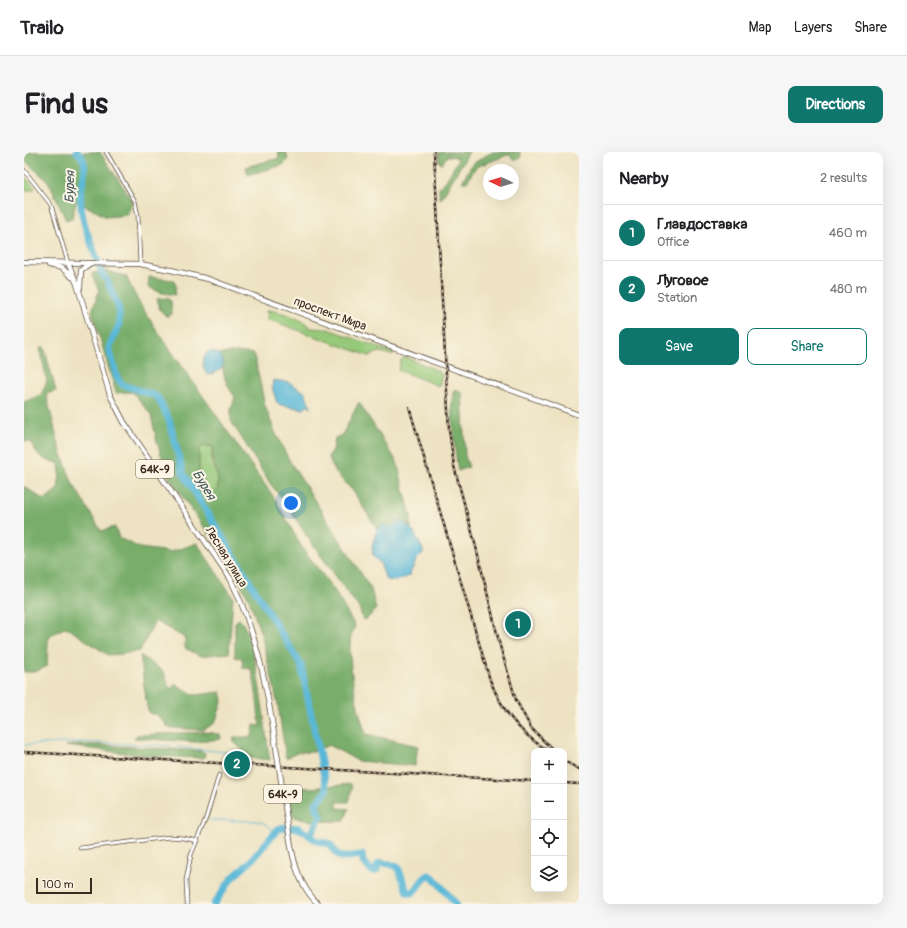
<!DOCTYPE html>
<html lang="en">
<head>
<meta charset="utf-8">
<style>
  :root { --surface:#fff; --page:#f6f6f6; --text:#202124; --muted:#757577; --line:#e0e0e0; --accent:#0f766e }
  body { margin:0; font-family:Pangolin,sans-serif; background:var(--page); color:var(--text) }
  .controls { position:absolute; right:12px; bottom:12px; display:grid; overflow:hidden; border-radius:8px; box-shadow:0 4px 16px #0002 }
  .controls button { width:36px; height:36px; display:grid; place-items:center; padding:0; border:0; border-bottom:1px solid var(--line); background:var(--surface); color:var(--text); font:20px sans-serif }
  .compass { position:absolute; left:459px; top:12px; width:36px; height:36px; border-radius:50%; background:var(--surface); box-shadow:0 4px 16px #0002; rotate:274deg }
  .scale { position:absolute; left:12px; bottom:10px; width:56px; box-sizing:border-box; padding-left:4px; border:2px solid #3b2a1e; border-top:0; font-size:11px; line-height:14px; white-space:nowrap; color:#3b2a1e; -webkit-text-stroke:3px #fcf5e5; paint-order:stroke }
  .you { position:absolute; left:267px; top:351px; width:14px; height:14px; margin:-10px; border:3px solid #fff; border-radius:50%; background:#1a73e8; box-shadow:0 0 0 6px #1a73e833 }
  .badge { display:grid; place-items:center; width:26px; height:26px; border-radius:50%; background:var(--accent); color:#fff; font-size:13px; font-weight:700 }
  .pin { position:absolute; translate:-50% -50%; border:2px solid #fff; box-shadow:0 1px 4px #0006 }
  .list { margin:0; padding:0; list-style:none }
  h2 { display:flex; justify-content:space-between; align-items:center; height:52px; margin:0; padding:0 16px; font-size:17px }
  h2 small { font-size:13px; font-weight:400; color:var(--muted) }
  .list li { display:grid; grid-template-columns:26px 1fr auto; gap:12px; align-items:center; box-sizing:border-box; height:56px; padding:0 16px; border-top:1px solid var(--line) }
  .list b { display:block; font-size:15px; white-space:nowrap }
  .list p { margin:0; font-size:13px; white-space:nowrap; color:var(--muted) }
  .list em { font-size:13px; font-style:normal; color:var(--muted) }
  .actions { display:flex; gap:8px; padding:12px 16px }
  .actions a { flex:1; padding:9px 0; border:1px solid var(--accent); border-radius:8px; text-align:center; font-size:14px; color:var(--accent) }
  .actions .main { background:var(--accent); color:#fff }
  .icon { flex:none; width:22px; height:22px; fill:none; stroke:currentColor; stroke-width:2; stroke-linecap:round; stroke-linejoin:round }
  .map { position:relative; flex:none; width:555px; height:752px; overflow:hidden; border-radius:8px }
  header { display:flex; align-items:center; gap:24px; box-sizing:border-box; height:56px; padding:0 20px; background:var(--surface); border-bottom:1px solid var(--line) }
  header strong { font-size:19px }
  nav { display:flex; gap:22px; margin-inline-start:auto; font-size:14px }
  .intro { display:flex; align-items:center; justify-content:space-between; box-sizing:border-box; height:96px; padding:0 24px }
  h1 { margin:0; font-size:28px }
  .button { padding:10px 18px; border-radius:8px; background:var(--accent); color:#fff; font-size:14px; font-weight:700 }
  main { display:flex; gap:24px; padding:0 24px }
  aside { flex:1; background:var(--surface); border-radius:8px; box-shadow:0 4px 16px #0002 }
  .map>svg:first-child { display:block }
</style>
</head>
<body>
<header>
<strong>Trailo</strong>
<nav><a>Map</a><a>Layers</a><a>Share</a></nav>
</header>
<div class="intro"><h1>Find us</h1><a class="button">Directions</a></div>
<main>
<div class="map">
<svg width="555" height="752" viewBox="0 0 555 752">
  <rect width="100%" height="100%" fill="#fcf5e5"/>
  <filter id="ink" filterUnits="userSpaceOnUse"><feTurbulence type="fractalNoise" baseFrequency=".025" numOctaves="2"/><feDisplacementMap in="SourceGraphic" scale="8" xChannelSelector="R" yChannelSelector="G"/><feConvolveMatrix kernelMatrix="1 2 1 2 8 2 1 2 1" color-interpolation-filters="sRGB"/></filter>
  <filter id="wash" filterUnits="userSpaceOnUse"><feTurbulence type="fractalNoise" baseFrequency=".012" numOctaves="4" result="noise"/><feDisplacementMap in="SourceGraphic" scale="16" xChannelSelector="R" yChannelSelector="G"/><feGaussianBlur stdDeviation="0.9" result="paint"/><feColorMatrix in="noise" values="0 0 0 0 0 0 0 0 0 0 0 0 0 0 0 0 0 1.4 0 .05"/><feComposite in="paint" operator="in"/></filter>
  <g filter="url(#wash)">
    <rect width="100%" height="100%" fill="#ede3c3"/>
    <!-- green -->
    <g fill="#96c97a" stroke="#687a4c">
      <path d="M0 24 11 36 9 38H0Z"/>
      <path d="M244 158C259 160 272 165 285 173L286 176 304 177 370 201 368 203 356 200 345 204 243 167Z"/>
      <path d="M381 205 411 217 418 222 415 234 374 218 377 208Z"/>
      <path d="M185 294 189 295C189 300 187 306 188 311 190 323 198 324 193 338L185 342 175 318V298L178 295Z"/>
    </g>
    <!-- forest -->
    <g fill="#78ad6a" stroke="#5a6c44" fill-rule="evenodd">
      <path d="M0 0H76L106 45 108 52 103 63 83 65 52 49 48 66 42 68 24 29 0 8Z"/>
      <path d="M254 0H262L264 7 259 13 224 23 222 15 255 6Z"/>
      <path d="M415 0H445L417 47 415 46V36L423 27 434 8 432 5 423 4 418 12 415 10Z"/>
      <path d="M468 0H496L497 5 491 9 485 3 481 4 452 15 443 30H438L448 12Z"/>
      <path d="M82 119 102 124 114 149 136 183 251 347 277 394 310 438 331 474C329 479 326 486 326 492 325 517 333 558 342 582L394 594 391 614 334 609 305 593 289 600H275L262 606 254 553 238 485 225 447 205 411 144 324 133 290 127 263 109 240 92 241 68 159 75 139 68 121ZM185 294 189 295C184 311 198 322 193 338L185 342 175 318V298L178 295Z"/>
      <path d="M125 125 149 128 152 133 151 143 138 141 124 135Z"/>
      <path d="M143 146 147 149 148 162 143 165 136 158 133 147Z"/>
      <path d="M20 195 32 239 22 242 36 297 48 330 77 379 91 375 95 386 116 396 147 400 173 391 209 445 205 501 176 504 161 496V486L131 469 116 499 98 502 84 503 42 475 27 483 24 489 23 514 11 520H0V334L20 348 34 337 36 321 35 311C17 308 15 305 6 289H0V250L17 243 23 229 16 196Z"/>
      <path d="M213 200 230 202 241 254 251 280 265 308 347 437 352 457 343 467 339 468 335 456 282 383 263 352 247 333 207 269V258L211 245C205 237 200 228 199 217 199 211 199 208 196 202Z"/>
      <path d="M431 237 438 240 441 304 445 315 434 319C432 304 423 247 431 237Z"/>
      <path d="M335 250 373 310 387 365V376L383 371 367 375 360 373 353 377 329 339 311 320 304 305 309 298 311 286 318 283Z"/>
      <path d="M215 467C233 481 241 583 246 608L227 606 210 590 209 585H228L230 573 236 574C233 555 233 536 227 517L219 516 218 506 211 505V470Z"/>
      <path d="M116 503 140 520 145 536H148L151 532 171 543 197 540 199 548 191 571 179 578 145 576 132 562H126L123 555Z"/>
      <path d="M180 580 196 582 197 587 171 590 110 586 113 583Z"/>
      <path d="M55 592 177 599 181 601 180 606 126 604 42 594Z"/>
      <path d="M327 632 328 636 325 650H313V656L325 657 320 669C309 669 271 672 266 660 264 653 264 643 263 635L286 636Z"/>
    </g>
    <!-- water -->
    <g fill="#59b7d7" stroke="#4a707a">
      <path d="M187 199 196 202C204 215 196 220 183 223 178 215 177 207 184 200Z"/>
      <path d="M249 228 264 230 281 240 287 256 283 253 280 257 257 253 253 251 248 235Z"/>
      <path d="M375 369C388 372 393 386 399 398V401L393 407 385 424 372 429 362 428 356 411 349 404 348 394 353 377 360 373 367 375Z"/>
    </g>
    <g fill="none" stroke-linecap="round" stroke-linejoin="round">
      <!-- stream -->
      <g stroke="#59b7d7" stroke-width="1">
        <path d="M0 593 59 590 145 594 210 601"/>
        <path d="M186 668 232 669 240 671 252 680"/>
      </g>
      <!-- river -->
      <g stroke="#59b7d7" stroke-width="7">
        <path d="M53 0C67 11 58 27 57 41 54 68 71 98 79 124L83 128 95 157V173L85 196 93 226 99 233 130 243 134 246 145 268 159 321 277 513 303 639 292 651 293 657 297 664 286 684"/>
        <path d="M190 752 208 726 225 711 254 677 263 675 275 676 293 689 306 692C317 712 320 704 338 703L339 710 349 720 353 718V713L357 711 366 712 374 715 383 740 388 741C395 736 397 726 405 723L409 725 432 752"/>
      </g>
    </g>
  </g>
  <g filter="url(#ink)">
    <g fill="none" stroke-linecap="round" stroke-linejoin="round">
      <!-- street casing -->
      <g stroke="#564637" stroke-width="4.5">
        <g id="street">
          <path d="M82 0 111 49 114 64 116 112"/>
          <path d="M0 18 27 53 44 111"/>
          <path d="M56 696 146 685 159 686 174 689"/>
          <path d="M163 752 162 728 167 703 182 666 195 623"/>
        </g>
      </g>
      <!-- primary casing -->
      <g stroke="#564637" stroke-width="6">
        <g id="primary">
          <path d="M0 110 116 112 147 118 184 127 555 263"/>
          <path d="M44 111 53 132 86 243 100 270 206 426C233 480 243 536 252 595"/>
          <path d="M25 113 38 116 48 125"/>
          <path d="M56 136 57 118 65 112"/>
          <path d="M266 688C270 713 276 734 294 752"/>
        </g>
      </g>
      <!-- street -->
      <use href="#street" stroke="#fff" stroke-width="3"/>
      <!-- primary -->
      <use href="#primary" stroke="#fff" stroke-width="4.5"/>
      <!-- rail casing -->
      <g stroke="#3b2a1e" stroke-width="2.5">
        <g id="rail">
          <path d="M410 0 425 277 430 314 452 395 476 494 492 548 507 576 530 599"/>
          <path d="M385 255 466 528C478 558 494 579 521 597"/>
          <path d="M0 600 510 629"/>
          <path d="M540 609 555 617"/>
          <path d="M540 631 555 632"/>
        </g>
      </g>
      <!-- rail -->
      <use href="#rail" stroke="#fcf5e5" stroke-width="1" stroke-dasharray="3" stroke-linecap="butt"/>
      <!-- primary-bridge casing -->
      <g stroke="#564637" stroke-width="6" stroke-linecap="butt">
        <path id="primary-bridge" d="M252 595 266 688"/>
      </g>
      <!-- primary-bridge -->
      <use href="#primary-bridge" stroke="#fff" stroke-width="4.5"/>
    </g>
  </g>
  <g text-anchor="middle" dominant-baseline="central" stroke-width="4" stroke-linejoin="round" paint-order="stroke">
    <!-- shield labels -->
    <g fill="#fcf5e5" stroke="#75675a" stroke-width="1">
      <rect x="112" y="308" width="38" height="18" rx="3"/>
      <rect x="240" y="633" width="38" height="18" rx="3"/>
    </g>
    <g font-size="11" font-weight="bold" fill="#3b2a1e">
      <text x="131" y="317">64К-9</text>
      <text x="259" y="642">64К-9</text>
    </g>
    <!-- street labels -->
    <g font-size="12" fill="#3b2a1e" stroke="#fcf5e5">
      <text transform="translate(306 162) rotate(20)">проспект Мира</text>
      <text transform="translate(202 405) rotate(58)">Лесная улица</text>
    </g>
    <!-- water labels -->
    <g font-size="13" font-style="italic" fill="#465b5f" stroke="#fcf5e5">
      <text transform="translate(46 35) rotate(-88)">Бурея</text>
      <text transform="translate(180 333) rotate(59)">Бурея</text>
    </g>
  </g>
</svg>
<div class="controls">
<button>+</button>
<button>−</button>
<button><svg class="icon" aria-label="locate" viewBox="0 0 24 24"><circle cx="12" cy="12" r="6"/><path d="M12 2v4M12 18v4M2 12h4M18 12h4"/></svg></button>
<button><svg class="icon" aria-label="layers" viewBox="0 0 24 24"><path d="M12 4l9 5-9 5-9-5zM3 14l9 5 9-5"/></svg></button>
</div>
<svg class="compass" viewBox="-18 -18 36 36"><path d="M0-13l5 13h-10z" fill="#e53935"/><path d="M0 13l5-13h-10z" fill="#757577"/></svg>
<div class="scale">100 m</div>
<div class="you"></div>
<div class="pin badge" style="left:494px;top:472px">1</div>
<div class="pin badge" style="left:213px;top:612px">2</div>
</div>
<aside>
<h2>Nearby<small>2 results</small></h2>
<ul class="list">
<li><span class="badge">1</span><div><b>Главдоставка</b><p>Office</p></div><em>460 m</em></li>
<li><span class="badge">2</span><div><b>Луговое</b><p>Station</p></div><em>480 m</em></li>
</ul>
<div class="actions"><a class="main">Save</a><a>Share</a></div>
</aside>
</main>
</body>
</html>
